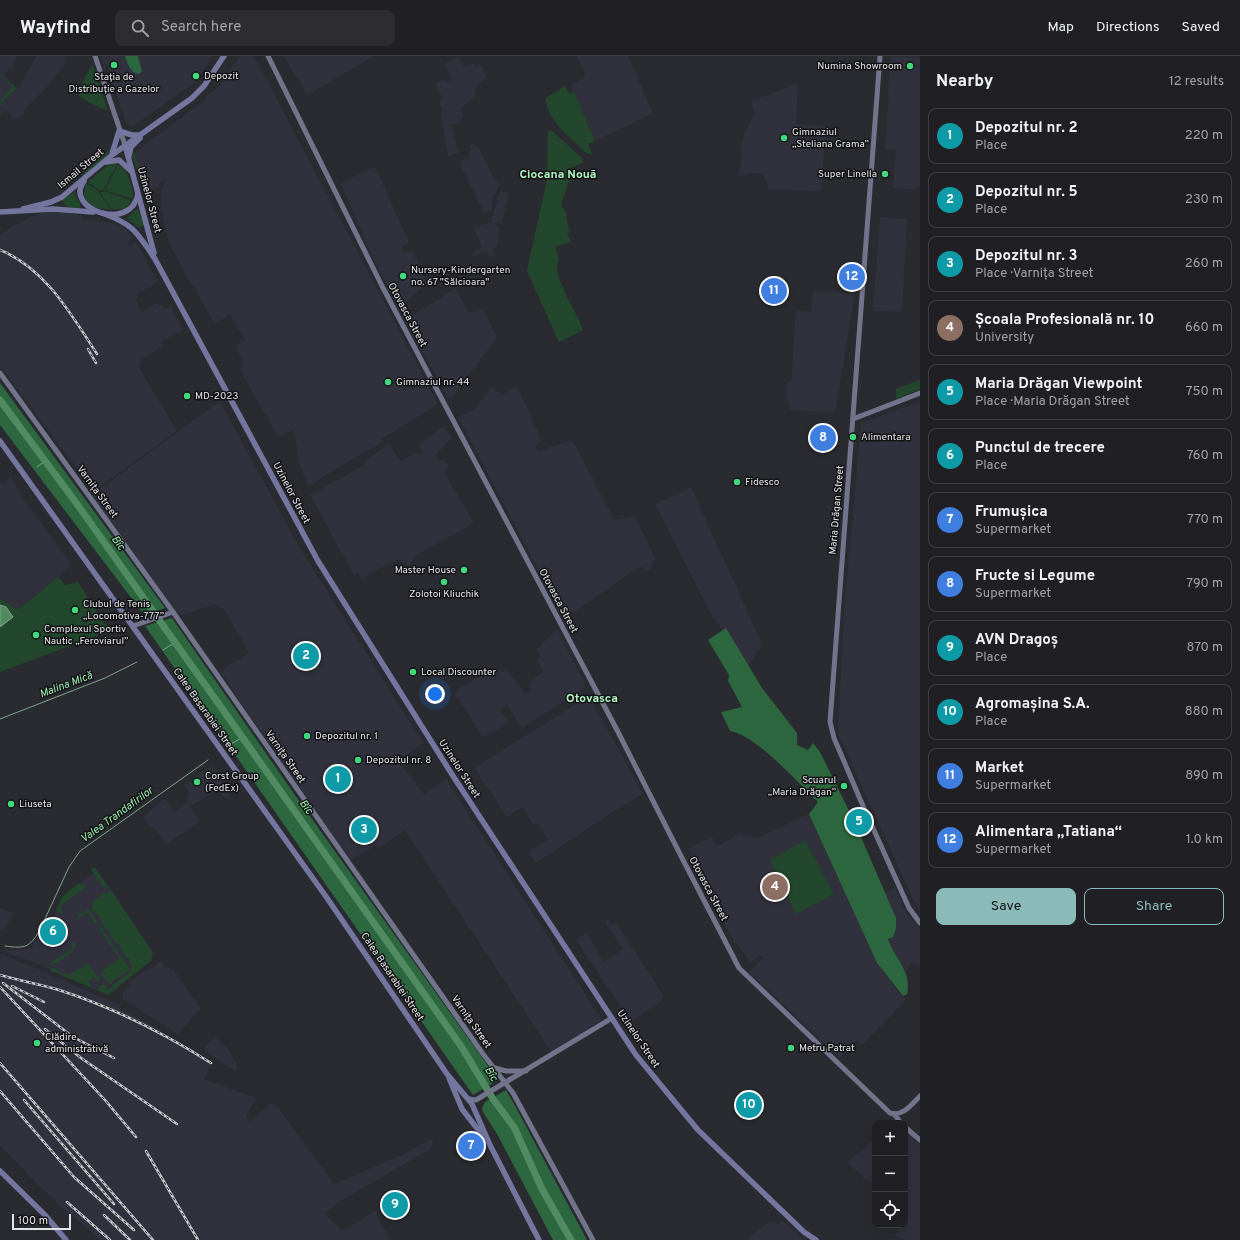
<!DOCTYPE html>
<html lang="en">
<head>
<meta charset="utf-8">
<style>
  :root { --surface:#202024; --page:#2d2d31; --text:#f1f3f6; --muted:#a2a3a6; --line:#3d3e41; --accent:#8bbbb9 }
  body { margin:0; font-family:Overpass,sans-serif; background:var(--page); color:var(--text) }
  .controls { position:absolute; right:12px; bottom:12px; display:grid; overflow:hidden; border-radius:8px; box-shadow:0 4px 16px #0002 }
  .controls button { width:36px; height:36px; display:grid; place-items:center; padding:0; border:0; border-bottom:1px solid var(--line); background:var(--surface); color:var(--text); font:20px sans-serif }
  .scale { position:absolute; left:12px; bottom:10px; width:59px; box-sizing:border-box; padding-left:4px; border:2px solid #e3e3e7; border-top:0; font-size:11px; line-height:14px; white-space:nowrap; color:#e3e3e7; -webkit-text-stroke:3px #131316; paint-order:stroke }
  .you { position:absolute; left:435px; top:638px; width:14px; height:14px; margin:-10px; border:3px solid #fff; border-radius:50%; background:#1a73e8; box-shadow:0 0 0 6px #1a73e833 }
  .badge { display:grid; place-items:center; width:26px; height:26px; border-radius:50%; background:var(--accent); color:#fff; font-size:13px; font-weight:700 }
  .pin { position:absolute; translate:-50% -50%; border:2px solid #fff; box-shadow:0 1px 4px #0006 }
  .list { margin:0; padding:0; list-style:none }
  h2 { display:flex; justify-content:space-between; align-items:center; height:52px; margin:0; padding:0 16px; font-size:17px }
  h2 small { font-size:13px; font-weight:400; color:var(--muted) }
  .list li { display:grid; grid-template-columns:26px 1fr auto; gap:12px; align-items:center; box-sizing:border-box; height:56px; margin:0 8px 8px; padding:0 8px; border:1px solid var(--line); border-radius:8px }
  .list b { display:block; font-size:15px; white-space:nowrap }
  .list p { margin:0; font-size:13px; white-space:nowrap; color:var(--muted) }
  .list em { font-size:13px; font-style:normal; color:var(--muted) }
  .actions { display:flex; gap:8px; padding:12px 16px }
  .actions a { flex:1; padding:9px 0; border:1px solid var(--accent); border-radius:8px; text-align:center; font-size:14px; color:var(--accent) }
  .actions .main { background:var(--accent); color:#111 }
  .icon { flex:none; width:22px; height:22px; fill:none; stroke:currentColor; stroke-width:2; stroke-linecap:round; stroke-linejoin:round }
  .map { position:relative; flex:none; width:920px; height:1184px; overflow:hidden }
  header { display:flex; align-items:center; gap:24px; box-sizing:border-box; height:56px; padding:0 20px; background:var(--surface); border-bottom:1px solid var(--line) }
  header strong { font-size:19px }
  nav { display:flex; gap:22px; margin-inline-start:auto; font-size:14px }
  .search { width:280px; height:36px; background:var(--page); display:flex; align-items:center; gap:10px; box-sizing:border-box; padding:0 14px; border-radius:8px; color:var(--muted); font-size:15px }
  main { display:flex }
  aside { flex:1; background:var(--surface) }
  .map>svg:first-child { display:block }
</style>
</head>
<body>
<header>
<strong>Wayfind</strong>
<div class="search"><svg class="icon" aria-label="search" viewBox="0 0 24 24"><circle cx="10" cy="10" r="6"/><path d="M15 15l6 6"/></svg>Search here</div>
<nav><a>Map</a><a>Directions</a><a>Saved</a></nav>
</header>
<main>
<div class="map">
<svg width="920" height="1184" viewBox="0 0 920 1184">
  <rect width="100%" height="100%" fill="#2a2b30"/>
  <!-- built -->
  <g fill="#30313c">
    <path d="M0 0H16L13 12 3 18 16 32 21 28 37 0H65L67 5 48 30 23 55 24 57 18 63 14 64 7 54 0 59Z"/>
    <path d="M101 0H213L195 26 132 71 126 67 107 7 105 16Z"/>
    <path d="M240 0H254L438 348 382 383 383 386 337 412 308 431 299 406 294 373 278 381 240 314 244 307 235 290 245 284 230 259 214 267 169 188 161 154 162 132 165 128 164 125 159 127 158 132 146 136 134 97 206 43 205 41 213 36 221 27Z"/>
    <path d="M284 0H374L307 39Z"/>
    <path d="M458 0 464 11 474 7 475 10 482 9 486 21 476 31 475 41 461 52 464 62 459 63 460 67 452 69 458 97 448 100 441 61 442 52 439 46 443 43 435 28 444 23 446 27 451 24V20L445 7Z"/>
    <path d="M577 0H628L653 57 595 85 571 29 585 21V17Z"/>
    <path d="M891 0 920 2V130L913 133 893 132 896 94 885 93Z"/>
    <path d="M795 28 798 29 796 68 826 70 821 135 769 134 763 117H753L739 120 738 118 740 113 742 95H740L744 78 752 61 755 59 751 46Z"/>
    <path d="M473 88 474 91 478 90 496 126 498 125 500 129 498 130 496 137 493 139 492 153 484 157 459 106 470 101 468 96 471 94 469 90Z"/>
    <path d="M375 111 409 186 401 190 405 198 412 194 427 227 404 248 393 239 374 205 341 127Z"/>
    <path d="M500 135 509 137 502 168 495 167 496 169H498L500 174 498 175 499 179 498 188 492 194 494 198 490 202 487 195 474 200 472 196 482 192 474 172 491 166Z"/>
    <path d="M48 156 68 157 83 160 80 163 115 167 125 172 133 182 127 187 129 190 136 186 158 226 138 237 139 240 135 243 142 256 157 247 159 250 162 248 165 253 171 250 183 274 161 286 163 290 141 304V308L138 310 177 375 94 435 0 310V179L15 168 16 169 30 161Z"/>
    <path d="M880 161 907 163 902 253 900 256 873 255Z"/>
    <path d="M455 233 468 256 484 254 497 282 451 342 448 343 406 263Z"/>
    <path d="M813 235 855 238 835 357 791 354 786 343 787 326H791L796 255 811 256Z"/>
    <path d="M517 330 542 385 535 389 538 395 570 385 574 386 614 464 635 460 655 502 649 514 645 515 642 510 627 519 573 557H568L559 553 458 361 474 354 491 331 502 339Z"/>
    <path d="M220 345 298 489 423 687 397 706 403 711 424 738 446 723 600 961 601 964 552 997 405 774 379 792 375 790 350 804 221 617 226 611 249 597 225 554 215 548 179 560 94 443V437Z"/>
    <path d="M920 346V854L914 845 838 677 844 558 861 367Z"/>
    <path d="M440 372H445L450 380 454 378 436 399 439 405 443 404 448 409 445 418 474 467 415 500 409 510 399 503 385 510 381 511 362 523 358 517 354 519 310 439 365 409 364 405 389 388 401 405 414 398H424L418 389Z"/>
    <path d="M11 421 26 447 72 509 18 554 0 543V425L2 428Z"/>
    <path d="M691 431 762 588 748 609 711 558 655 448Z"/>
    <path d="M557 574 584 625 585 629 581 634 522 672 507 649 500 654 509 666 485 681 483 680 454 636 495 611 497 614 503 616 507 614 525 638 531 635 530 627 535 621 543 616 537 604 541 601 537 594 552 577Z"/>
    <path d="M589 640 643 738 614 755 536 807 529 796 548 783 537 767 534 769 522 751 507 761 474 712Z"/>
    <path d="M212 710 231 739 226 743 218 733 190 751 199 765 166 789 157 775 150 771 144 763 145 759 165 743 174 756 189 745 186 740 190 737 184 729Z"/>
    <path d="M809 758 877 907 894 931 906 944 862 989 857 984 840 1002 749 916 764 900 762 899 750 906 738 889 735 887 714 849 717 848 689 792 712 781 717 790 740 778 758 782Z"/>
    <path d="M94 811 116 841 153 897 151 901 152 904 108 939 36 907 4 896 5 892 14 895 31 892 42 872 51 877 52 875 58 864 54 859 63 840 93 817 91 814Z"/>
    <path d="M895 832 907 858 920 872V911L912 906 906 915 891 892 888 883 893 881 896 872V862L884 836Z"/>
    <path d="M0 852 14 857 3 875 0 874Z"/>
    <path d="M608 864 611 869 616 866 663 939 661 946 631 965 576 884 587 877 604 906 623 893 605 866Z"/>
    <path d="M2 898 120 949 119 952 124 955 143 964 212 1007 204 1023 256 1042 246 1061 250 1066 271 1047 279 1053 334 1128 400 1100 432 1083 433 1087 430 1093 339 1146 325 1157 342 1175 375 1155 390 1184H100L73 1160 55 1147 56 1145 52 1141 40 1131 0 1089V903Z"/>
    <path d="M161 905 166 912 168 910 171 914 173 913 201 953 195 958 178 978 123 943V936L131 930 129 927 145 914 151 913Z"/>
    <path d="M215 981 228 993 237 1009 236 1016 203 993Z"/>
    <path d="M905 1076 920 1089V1184H905L894 1179 905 1169 907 1163 905 1161Z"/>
    <path d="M875 1083V1131L847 1106Z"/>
    <path d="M781 1164 804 1184H747L758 1173 772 1165 777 1169Z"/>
  </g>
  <!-- green -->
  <g fill="#22472d">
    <path d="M92 8 108 55 88 46 79 40 82 27Z"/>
    <path d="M0 17 2 18 16 32 0 49V46L12 31 3 20 0 19Z"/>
    <path d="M565 30 569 38 574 36 595 85 588 88 592 98 586 97 582 93C568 79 546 64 546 42Z"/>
    <path d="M551 74 582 102 583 107 570 112C570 126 565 136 561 149L567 158 566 161 570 176 567 177 571 186 555 191 559 204C549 216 579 260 583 274L559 286 527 215 547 123 548 75Z"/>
    <path d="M114 89 105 101 82 121 83 118Z"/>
    <path d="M134 96 144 128 142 130 132 98Z"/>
    <path d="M116 107H118L104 132 106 134 104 136 103 133 100 135 88 126 108 109Z"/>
    <path d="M118 109C128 111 133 133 133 143L107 135 106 132Z"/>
    <path d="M86 127 98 135 110 153C98 153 88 152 84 139Z"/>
    <path d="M74 136 80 148V152L67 151 61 144Z"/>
    <path d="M100 136H107L132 145 124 153H111Z"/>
    <path d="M136 153 139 154 144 169 139 172 127 162Z"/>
    <path d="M920 324V333L896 343V333Z"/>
    <path d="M58 521 65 529 78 526 103 566 112 574 0 616V543L18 554Z"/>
    <path d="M805 784 834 838 796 858 770 804Z"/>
    <path d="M94 811 116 841 153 897 151 901 152 904 108 939 97 934 103 928 107 930 105 932 107 934 129 917 132 912 129 902H126L120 892V889L116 887 109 877V874L105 872 98 858 95 857 91 851 93 846 105 836 107 838 111 836 107 830 104 832 91 814Z"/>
    <path d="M79 827 86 831 60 850 63 856 61 857 56 854 63 840Z"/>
    <path d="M88 853 97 865 95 868 87 856 78 863 77 860Z"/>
    <path d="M100 870 119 897 117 899 98 871Z"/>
    <path d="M74 886 76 890C73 897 56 910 47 909L73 892 71 888Z"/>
    <path d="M120 899 129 911V914L109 928 101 918 103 916 110 924 103 914 119 903 118 901Z"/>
    <path d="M88 908 100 924 99 927 94 921 88 925 92 932 49 914 53 911 62 918 65 917 69 919Z"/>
  </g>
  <!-- forest -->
  <g fill="#2c673f">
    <path d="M125 0H138L142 16 138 18C130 16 128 8 125 0Z"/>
    <path d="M0 327 165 552 145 560 0 369Z"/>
    <path d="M172 562 297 742 498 1024 473 1039 145 570Z"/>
    <path d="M726 572 762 632 797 677V689L808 694 813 687 820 696 854 765 896 862V872L893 881 888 883C895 904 912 914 907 938L903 940 877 907 809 758 818 746C798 727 756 679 730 675L721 656 742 651 728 625 729 619 708 584Z"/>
    <path d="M506 1034 514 1048 587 1184H553L497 1078 483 1056 482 1052 485 1046Z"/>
  </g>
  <!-- water -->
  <path fill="#518b62" stroke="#7da58a" d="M0 549 6 551 13 561 0 571Z"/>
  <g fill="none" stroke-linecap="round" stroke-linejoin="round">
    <!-- stream -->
    <g stroke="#7da58a" stroke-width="1">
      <path d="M37 411 45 405"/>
      <path d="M163 594 171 589 176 588"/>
      <path d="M0 663 105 622 137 606"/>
      <path d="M231 688 243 681"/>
      <path d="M44 865 69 811 80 795 208 704"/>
      <path d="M5 890C27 893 30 891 41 872"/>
    </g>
    <!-- river -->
    <path stroke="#518b62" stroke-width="7" d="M0 344 77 448 461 990 493 1043 514 1071 542 1133 571 1184"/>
    <!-- secondary -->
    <g stroke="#72748c" stroke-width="5">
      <path d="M95 0 125 89"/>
      <path d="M268 0 382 230 617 674 682 802 739 912 890 1057C903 1061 912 1048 920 1040"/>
      <path d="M880 0 830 666 834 682 863 750 909 852 920 867"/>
      <path d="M0 317 173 556 483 998 513 1037 593 1184"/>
      <path d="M853 363 920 337"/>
      <path d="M133 570 173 556"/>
      <path d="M495 1012 506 1015H526"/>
      <path d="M469 1043 476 1044 612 962"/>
      <path d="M894 1058 901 1067"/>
      <path d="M905 1071 920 1084"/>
    </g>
    <!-- primary -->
    <g stroke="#7476a0" stroke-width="5.5">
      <path d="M125 89 154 197"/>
      <path d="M112 98 119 75 132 79H140"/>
      <path d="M129 100 131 91 140 82"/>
      <path d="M106 106 119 104 131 115"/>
      <path d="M84 125C63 153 131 177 138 138"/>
      <path d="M23 153 51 146 62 141 112 99 192 42 204 30 224 0"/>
      <path d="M0 156 53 153 93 156"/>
      <path d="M102 157C133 168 137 176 155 203L318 505 453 720 636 999 698 1074 804 1176 816 1184"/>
      <path d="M0 385 327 842 447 1018 472 1048 490 1089 539 1184"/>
      <path d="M449 1022 462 1053 486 1084"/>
      <path d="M0 1115 45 1159 66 1184"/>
    </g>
    <!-- rail casing -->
    <g stroke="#cbcbcf" stroke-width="2.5">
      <g id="rail">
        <path d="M0 194C45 212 71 258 97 298"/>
        <path d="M88 293 96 307"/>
        <path d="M0 919C19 925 40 928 59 934 115 952 162 976 211 1007"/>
        <path d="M3 927 73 981 114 1002"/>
        <path d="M12 930 44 946"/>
        <path d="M0 931 105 1044 136 1081"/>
        <path d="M45 973 81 1002 177 1068"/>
        <path d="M0 1007 153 1184"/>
        <path d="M0 1035 74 1121 134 1174"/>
        <path d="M24 1044 114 1148"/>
        <path d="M146 1095 198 1184"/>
        <path d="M67 1146 110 1184"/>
        <path d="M104 1159 130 1184"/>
      </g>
    </g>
    <!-- rail -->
    <use href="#rail" stroke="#131316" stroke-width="1" stroke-dasharray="3" stroke-linecap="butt"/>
  </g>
  <!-- markers -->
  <g fill="#41d77c" stroke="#131316" stroke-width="1.5">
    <circle cx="114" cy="9" r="4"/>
    <circle cx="910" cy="10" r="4"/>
    <circle cx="196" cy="20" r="4"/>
    <circle cx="784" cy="82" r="4"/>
    <circle cx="885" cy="118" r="4"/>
    <circle cx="403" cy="220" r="4"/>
    <circle cx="388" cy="326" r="4"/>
    <circle cx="187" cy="340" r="4"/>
    <circle cx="853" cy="381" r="4"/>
    <circle cx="737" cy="426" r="4"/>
    <circle cx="464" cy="514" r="4"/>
    <circle cx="444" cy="526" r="4"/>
    <circle cx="75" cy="554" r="4"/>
    <circle cx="36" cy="579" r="4"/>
    <circle cx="413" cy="616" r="4"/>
    <circle cx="307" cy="680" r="4"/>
    <circle cx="358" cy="704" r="4"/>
    <circle cx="197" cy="726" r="4"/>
    <circle cx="844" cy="730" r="4"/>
    <circle cx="11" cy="748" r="4"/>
    <circle cx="37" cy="987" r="4"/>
    <circle cx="791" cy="992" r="4"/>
  </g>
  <g text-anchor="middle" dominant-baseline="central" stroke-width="3" stroke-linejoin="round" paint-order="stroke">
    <!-- poi labels -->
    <g font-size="10" fill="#e3e3e7" stroke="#131316" text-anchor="start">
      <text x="902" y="10" text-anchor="end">Numina Showroom</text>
      <text x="204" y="20">Depozit</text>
      <text x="114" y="21" text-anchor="middle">Stația de<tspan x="114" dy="12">Distribuție a Gazelor</tspan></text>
      <text x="792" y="76">Gimnaziul<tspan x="792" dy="12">„Steliana Grama”</tspan></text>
      <text x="877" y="118" text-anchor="end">Super Linella</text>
      <text x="411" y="214">Nursery-Kindergarten<tspan x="411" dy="12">no. 67 "Sălcioara"</tspan></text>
      <text x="396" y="326">Gimnaziul nr. 44</text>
      <text x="195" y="340">MD-2023</text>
      <text x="861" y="381">Alimentara</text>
      <text x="745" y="426">Fidesco</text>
      <text x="456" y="514" text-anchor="end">Master House</text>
      <text x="444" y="538" text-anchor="middle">Zolotoi Kliuchik</text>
      <text x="83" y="548">Clubul de Tenis<tspan x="83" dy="12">„Locomotiva-777”</tspan></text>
      <text x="44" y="573">Complexul Sportiv<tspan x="44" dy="12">Nautic „Feroviarul”</tspan></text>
      <text x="421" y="616">Local Discounter</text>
      <text x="315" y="680">Depozitul nr. 1</text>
      <text x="366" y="704">Depozitul nr. 8</text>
      <text x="205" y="720">Corst Group<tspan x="205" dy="12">(FedEx)</tspan></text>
      <text x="836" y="724" text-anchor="end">Scuarul<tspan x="836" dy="12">„Maria Drăgan”</tspan></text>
      <text x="19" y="748">Liuseta</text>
      <text x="45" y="981">Clădire<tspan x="45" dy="12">administrativă</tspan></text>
      <text x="799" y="992">Metru Patrat</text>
    </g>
    <!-- street labels -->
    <g font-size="10" fill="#e3e3e7" stroke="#131316">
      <text transform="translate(81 113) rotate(-40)">Ismail Street</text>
      <text transform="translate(149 144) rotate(75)">Uzinelor Street</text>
      <text transform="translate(407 259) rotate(62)">Otovasca Street</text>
      <text transform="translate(97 436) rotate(54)">Varnița Street</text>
      <text transform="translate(291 437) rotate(62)">Uzinelor Street</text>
      <text transform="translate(837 454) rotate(-85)">Maria Drăgan Street</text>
      <text transform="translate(558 545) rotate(62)">Otovasca Street</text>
      <text transform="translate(205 656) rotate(55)">Calea Basarabiei Street</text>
      <text transform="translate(285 701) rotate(55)">Varnița Street</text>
      <text transform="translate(459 713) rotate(57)">Uzinelor Street</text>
      <text transform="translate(708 833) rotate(62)">Otovasca Street</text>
      <text transform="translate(392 921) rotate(56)">Calea Basarabiei Street</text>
      <text transform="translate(471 966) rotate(55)">Varnița Street</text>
      <text transform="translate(638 983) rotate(56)">Uzinelor Street</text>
    </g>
    <!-- water labels -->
    <g font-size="11" font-style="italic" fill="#9aefb1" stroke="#131316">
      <text transform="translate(118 487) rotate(55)">Bîc</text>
      <text transform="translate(66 629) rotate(-21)">Malina Mică</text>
      <text transform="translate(306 751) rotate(55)">Bîc</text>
      <text transform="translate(117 759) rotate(-36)">Valea Trandafirilor</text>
      <text transform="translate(491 1018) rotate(59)">Bîc</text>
    </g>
    <!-- quarter labels -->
    <g font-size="12" font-weight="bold" fill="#aff5c1" stroke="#131316">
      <text x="558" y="119">Ciocana Nouă</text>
      <text x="592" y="643">Otovasca</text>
    </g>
  </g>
</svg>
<div class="controls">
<button>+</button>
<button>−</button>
<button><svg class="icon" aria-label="locate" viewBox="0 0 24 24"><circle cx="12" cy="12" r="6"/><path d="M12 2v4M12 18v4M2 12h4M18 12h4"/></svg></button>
</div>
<div class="scale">100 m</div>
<div class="you"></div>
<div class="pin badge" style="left:338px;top:723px;background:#0f9aa8">1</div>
<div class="pin badge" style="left:306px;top:600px;background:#0f9aa8">2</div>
<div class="pin badge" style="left:364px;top:774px;background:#0f9aa8">3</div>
<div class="pin badge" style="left:775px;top:831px;background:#8d6e63">4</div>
<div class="pin badge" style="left:859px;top:766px;background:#0f9aa8">5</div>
<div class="pin badge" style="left:53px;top:876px;background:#0f9aa8">6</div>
<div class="pin badge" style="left:471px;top:1090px;background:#3f7fe0">7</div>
<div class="pin badge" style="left:823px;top:382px;background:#3f7fe0">8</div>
<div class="pin badge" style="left:395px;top:1149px;background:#0f9aa8">9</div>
<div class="pin badge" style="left:749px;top:1049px;background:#0f9aa8">10</div>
<div class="pin badge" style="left:774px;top:235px;background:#3f7fe0">11</div>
<div class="pin badge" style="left:852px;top:221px;background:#3f7fe0">12</div>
</div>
<aside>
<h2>Nearby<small>12 results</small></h2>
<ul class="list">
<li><span class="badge" style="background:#0f9aa8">1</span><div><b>Depozitul nr. 2</b><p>Place</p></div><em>220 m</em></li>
<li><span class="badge" style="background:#0f9aa8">2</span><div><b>Depozitul nr. 5</b><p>Place</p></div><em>230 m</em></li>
<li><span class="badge" style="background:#0f9aa8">3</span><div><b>Depozitul nr. 3</b><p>Place · Varnița Street</p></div><em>260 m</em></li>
<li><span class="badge" style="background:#8d6e63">4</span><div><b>Școala Profesională nr. 10</b><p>University</p></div><em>660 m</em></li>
<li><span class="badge" style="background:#0f9aa8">5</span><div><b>Maria Drăgan Viewpoint</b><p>Place · Maria Drăgan Street</p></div><em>750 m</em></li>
<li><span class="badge" style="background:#0f9aa8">6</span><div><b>Punctul de trecere</b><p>Place</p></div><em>760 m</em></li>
<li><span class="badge" style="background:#3f7fe0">7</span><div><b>Frumușica</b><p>Supermarket</p></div><em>770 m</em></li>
<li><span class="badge" style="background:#3f7fe0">8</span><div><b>Fructe si Legume</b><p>Supermarket</p></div><em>790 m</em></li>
<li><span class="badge" style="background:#0f9aa8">9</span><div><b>AVN Dragoș</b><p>Place</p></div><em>870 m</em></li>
<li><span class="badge" style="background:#0f9aa8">10</span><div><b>Agromașina S.A.</b><p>Place</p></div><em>880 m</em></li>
<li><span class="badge" style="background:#3f7fe0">11</span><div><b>Market</b><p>Supermarket</p></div><em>890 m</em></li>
<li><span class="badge" style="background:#3f7fe0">12</span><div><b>Alimentara „Tatiana“</b><p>Supermarket</p></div><em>1.0 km</em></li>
</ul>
<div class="actions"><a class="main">Save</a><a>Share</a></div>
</aside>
</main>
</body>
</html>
